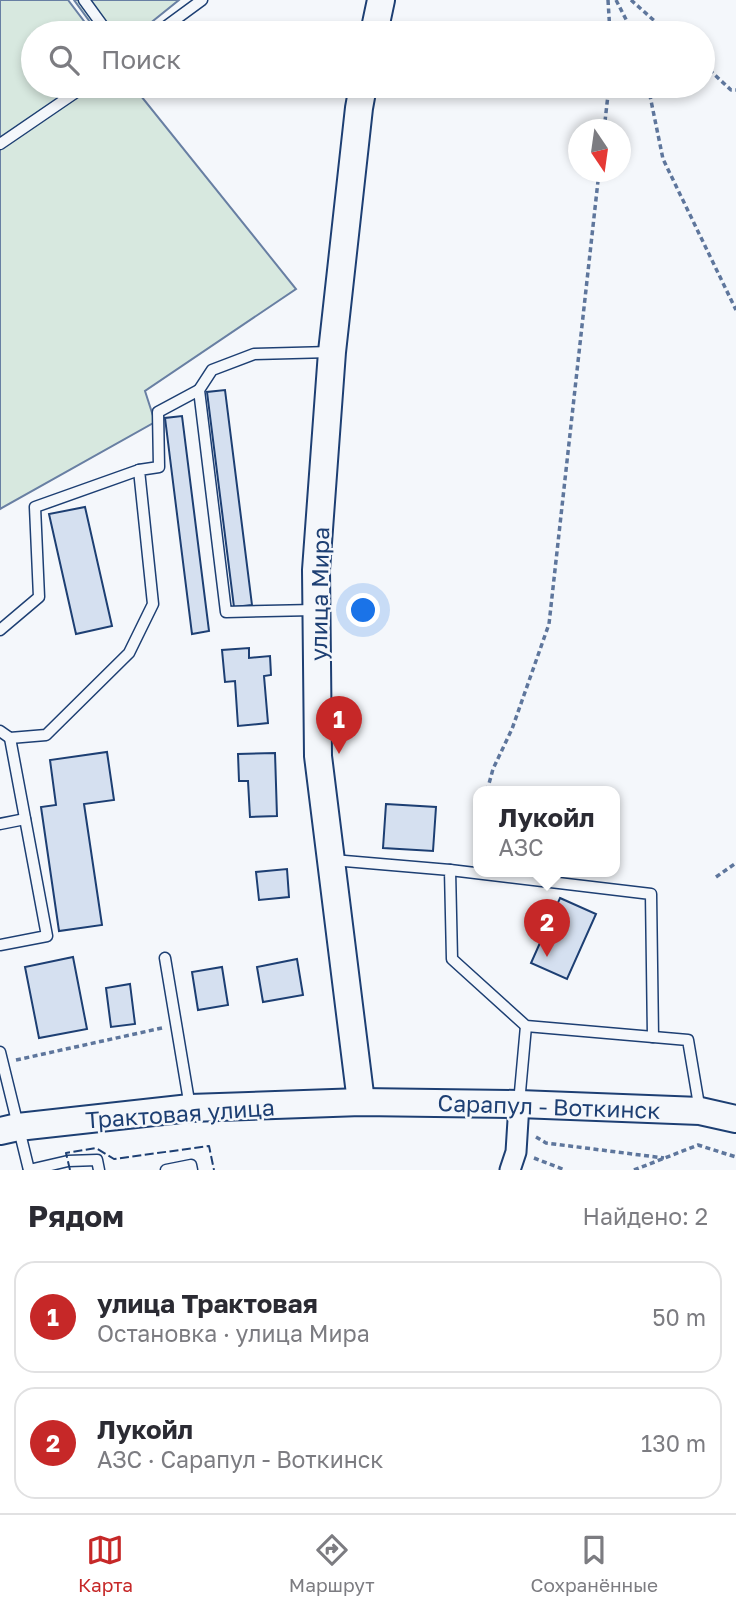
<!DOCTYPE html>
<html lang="ru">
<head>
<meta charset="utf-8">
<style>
  :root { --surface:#fff; --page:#f7f7f7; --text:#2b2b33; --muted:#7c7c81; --line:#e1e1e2; --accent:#c62828 }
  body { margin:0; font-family:"Golos Text",sans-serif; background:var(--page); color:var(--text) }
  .compass { position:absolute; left:568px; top:119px; width:63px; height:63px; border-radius:50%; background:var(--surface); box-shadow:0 4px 10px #0003; rotate:167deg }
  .you { position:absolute; left:364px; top:611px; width:24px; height:24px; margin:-18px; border:5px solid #fff; border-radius:50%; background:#1a73e8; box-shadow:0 0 0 10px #1a73e833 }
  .badge { display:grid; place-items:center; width:46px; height:46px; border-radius:50%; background:var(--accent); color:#fff; font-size:23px; font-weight:700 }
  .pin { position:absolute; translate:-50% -58px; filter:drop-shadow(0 2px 4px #0008) }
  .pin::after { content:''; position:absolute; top:37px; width:24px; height:21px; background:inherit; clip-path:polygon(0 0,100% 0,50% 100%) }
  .popup { position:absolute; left:473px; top:786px; width:147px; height:91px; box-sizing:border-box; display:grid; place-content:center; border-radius:14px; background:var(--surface); filter:drop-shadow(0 2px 5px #0005); font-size:23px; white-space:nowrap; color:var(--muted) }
  .popup b { font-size:26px; color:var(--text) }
  .popup::after { content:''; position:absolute; left:50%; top:100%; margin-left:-14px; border:14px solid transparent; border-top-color:var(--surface) }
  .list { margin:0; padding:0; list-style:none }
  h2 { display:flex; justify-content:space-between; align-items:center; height:91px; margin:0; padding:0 28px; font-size:30px }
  h2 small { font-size:23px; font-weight:400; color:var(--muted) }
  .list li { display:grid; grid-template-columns:46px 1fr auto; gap:21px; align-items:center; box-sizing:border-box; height:112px; margin:0 14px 14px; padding:0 14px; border:2px solid var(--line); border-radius:21px }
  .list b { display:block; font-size:26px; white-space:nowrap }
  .list p { margin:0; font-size:23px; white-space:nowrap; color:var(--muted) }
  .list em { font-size:23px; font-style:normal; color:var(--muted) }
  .icon { flex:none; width:38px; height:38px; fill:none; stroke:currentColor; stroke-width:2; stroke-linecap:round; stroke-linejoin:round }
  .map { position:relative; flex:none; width:736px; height:1170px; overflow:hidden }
  .search { position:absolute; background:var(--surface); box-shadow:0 4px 10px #0003; left:21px; right:21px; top:21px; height:77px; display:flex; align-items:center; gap:18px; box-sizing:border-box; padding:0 24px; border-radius:38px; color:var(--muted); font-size:26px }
  .sheet { height:343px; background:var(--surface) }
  nav { display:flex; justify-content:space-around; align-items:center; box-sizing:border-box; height:98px; border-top:2px solid var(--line); background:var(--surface); font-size:19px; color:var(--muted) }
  nav a { display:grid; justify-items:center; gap:4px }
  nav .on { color:var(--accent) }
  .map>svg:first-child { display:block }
</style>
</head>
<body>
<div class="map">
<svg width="736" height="1170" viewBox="0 0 736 1170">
  <rect width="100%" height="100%" fill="#f4f7fb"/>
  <!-- green -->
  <g fill="#d7e8df" stroke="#687fa3" stroke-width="2">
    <path d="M0 0H68L93 33H33V86H133L296 289 145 391 155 422 0 509Z"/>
    <path d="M74 0H179L138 33H98Z"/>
  </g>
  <!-- building -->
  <g fill="#d5e0f0" stroke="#1d3f73" stroke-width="2">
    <path d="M225 390 252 605 234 607 207 392Z"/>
    <path d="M182 416 209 631 192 634 165 418Z"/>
    <path d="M85 507 112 626 76 634 49 514Z"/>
    <path d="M249 648V658L270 656 271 675 264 676 268 723 238 726 235 681 225 682 222 650Z"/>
    <path d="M107 752 114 800 84 804 102 925 59 931 41 807 56 805 50 760Z"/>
    <path d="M275 753 277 816 250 817 248 781H239L238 754Z"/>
    <path d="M386 804 436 807 433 851 383 848Z"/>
    <path d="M287 869 289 897 259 900 256 872Z"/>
    <path d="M560 898 596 914 567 979 531 963Z"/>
    <path d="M73 957 87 1029 39 1038 25 967Z"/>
    <path d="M297 959 303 995 263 1002 257 967Z"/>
    <path d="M222 967 228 1005 198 1010 192 972Z"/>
    <path d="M130 984 135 1024 111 1027 106 988Z"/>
  </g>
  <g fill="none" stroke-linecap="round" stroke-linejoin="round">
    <!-- service casing -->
    <g stroke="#1d3f73" stroke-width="13">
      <g id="service">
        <path d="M84 0 108 33"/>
        <path d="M157 33 202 0"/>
        <path d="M0 144 85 86"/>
        <path d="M314 610 226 612 199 390 212 370 254 354 331 352"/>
        <path d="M0 630 39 597 35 507 139 470"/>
        <path d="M0 731 10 738 46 735 129 653 153 604 139 470 159 467 158 412 199 390"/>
        <path d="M0 824 25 819"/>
        <path d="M333 860 450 870 452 959 526 1026 688 1040 700 1111"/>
        <path d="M450 870 651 894 653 1037"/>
        <path d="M0 945 47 936 10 738"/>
        <path d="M165 958 190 1107"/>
        <path d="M0 1052 29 1170"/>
        <path d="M519 1103 526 1026"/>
        <path d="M29 1170 68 1161 97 1160 99 1170"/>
        <path d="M166 1170 191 1165 192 1170"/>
      </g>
    </g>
    <!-- minor casing -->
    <g stroke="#1d3f73" stroke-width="23">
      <path id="minor" d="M510 1170 516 1152 519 1104"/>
    </g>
    <!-- secondary casing -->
    <g stroke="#1d3f73" stroke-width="30">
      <g id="secondary">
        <path d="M374 33 381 0"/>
        <path d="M361 1102 318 756 316 570 332 352 359 108 363 86"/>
        <path d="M0 1131 18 1127 190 1108 361 1102 519 1104 700 1111 736 1119"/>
      </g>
    </g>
    <!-- path -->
    <g stroke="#5e769c" stroke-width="3.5" stroke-dasharray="5 3.5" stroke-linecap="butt">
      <path d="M608 0 610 33"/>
      <path d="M616 0 633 33"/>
      <path d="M631 0 668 33"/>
      <path d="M703 64 731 90H736"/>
      <path d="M648 86 663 159 736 310"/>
      <path d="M604 130 609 86"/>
      <path d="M487 791 493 769 512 729 549 624 599 172"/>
      <path d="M478 824 479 821"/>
      <path d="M716 877 736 863"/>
      <path d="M16 1060 162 1028"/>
      <path d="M536 1137 546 1143 664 1158"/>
      <path d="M534 1158 565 1170"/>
      <path d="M634 1170 698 1145 736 1157"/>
    </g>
    <!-- service -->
    <use href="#service" stroke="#f4f7fb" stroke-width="10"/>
    <!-- minor -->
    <use href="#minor" stroke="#f4f7fb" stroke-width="19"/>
    <!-- secondary -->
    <use href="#secondary" stroke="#f4f7fb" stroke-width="26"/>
    <!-- fence -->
    <path stroke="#1d3f73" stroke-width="2" stroke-dasharray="9 3.5" stroke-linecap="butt" d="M70 1170 66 1153 96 1148 114 1159 209 1146 214 1170"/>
  </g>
  <g text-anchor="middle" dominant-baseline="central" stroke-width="5" stroke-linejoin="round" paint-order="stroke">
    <!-- street labels -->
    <g font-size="23" fill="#1d3f73" stroke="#f4f7fb">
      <text transform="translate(319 594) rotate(-89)">улица Мира</text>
      <text transform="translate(549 1106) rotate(2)">Сарапул - Воткинск</text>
      <text transform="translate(180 1113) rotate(-4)">Трактовая улица</text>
    </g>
  </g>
</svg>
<svg class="compass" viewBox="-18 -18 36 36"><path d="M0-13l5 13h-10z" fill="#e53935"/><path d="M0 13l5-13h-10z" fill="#7c7c81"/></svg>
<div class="you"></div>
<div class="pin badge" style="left:339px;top:754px">1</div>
<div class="pin badge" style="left:547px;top:957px">2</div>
<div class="popup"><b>Лукойл</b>АЗС</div>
<div class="search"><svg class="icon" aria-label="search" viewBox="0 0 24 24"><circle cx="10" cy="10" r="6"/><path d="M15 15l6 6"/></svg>Поиск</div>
</div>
<section class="sheet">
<h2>Рядом<small>Найдено: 2</small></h2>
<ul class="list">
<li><span class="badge">1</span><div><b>улица Трактовая</b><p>Остановка · улица Мира</p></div><em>50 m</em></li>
<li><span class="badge">2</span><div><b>Лукойл</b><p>АЗС · Сарапул - Воткинск</p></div><em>130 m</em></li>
</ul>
</section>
<nav>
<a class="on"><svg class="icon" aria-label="map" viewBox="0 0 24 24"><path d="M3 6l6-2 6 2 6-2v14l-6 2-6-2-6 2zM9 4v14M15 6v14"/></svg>Карта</a>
<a><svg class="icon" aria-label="directions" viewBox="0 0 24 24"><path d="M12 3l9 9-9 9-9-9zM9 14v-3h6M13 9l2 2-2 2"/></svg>Маршрут</a>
<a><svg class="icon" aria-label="saved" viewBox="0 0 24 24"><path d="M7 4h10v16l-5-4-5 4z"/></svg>Сохранённые</a>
</nav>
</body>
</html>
